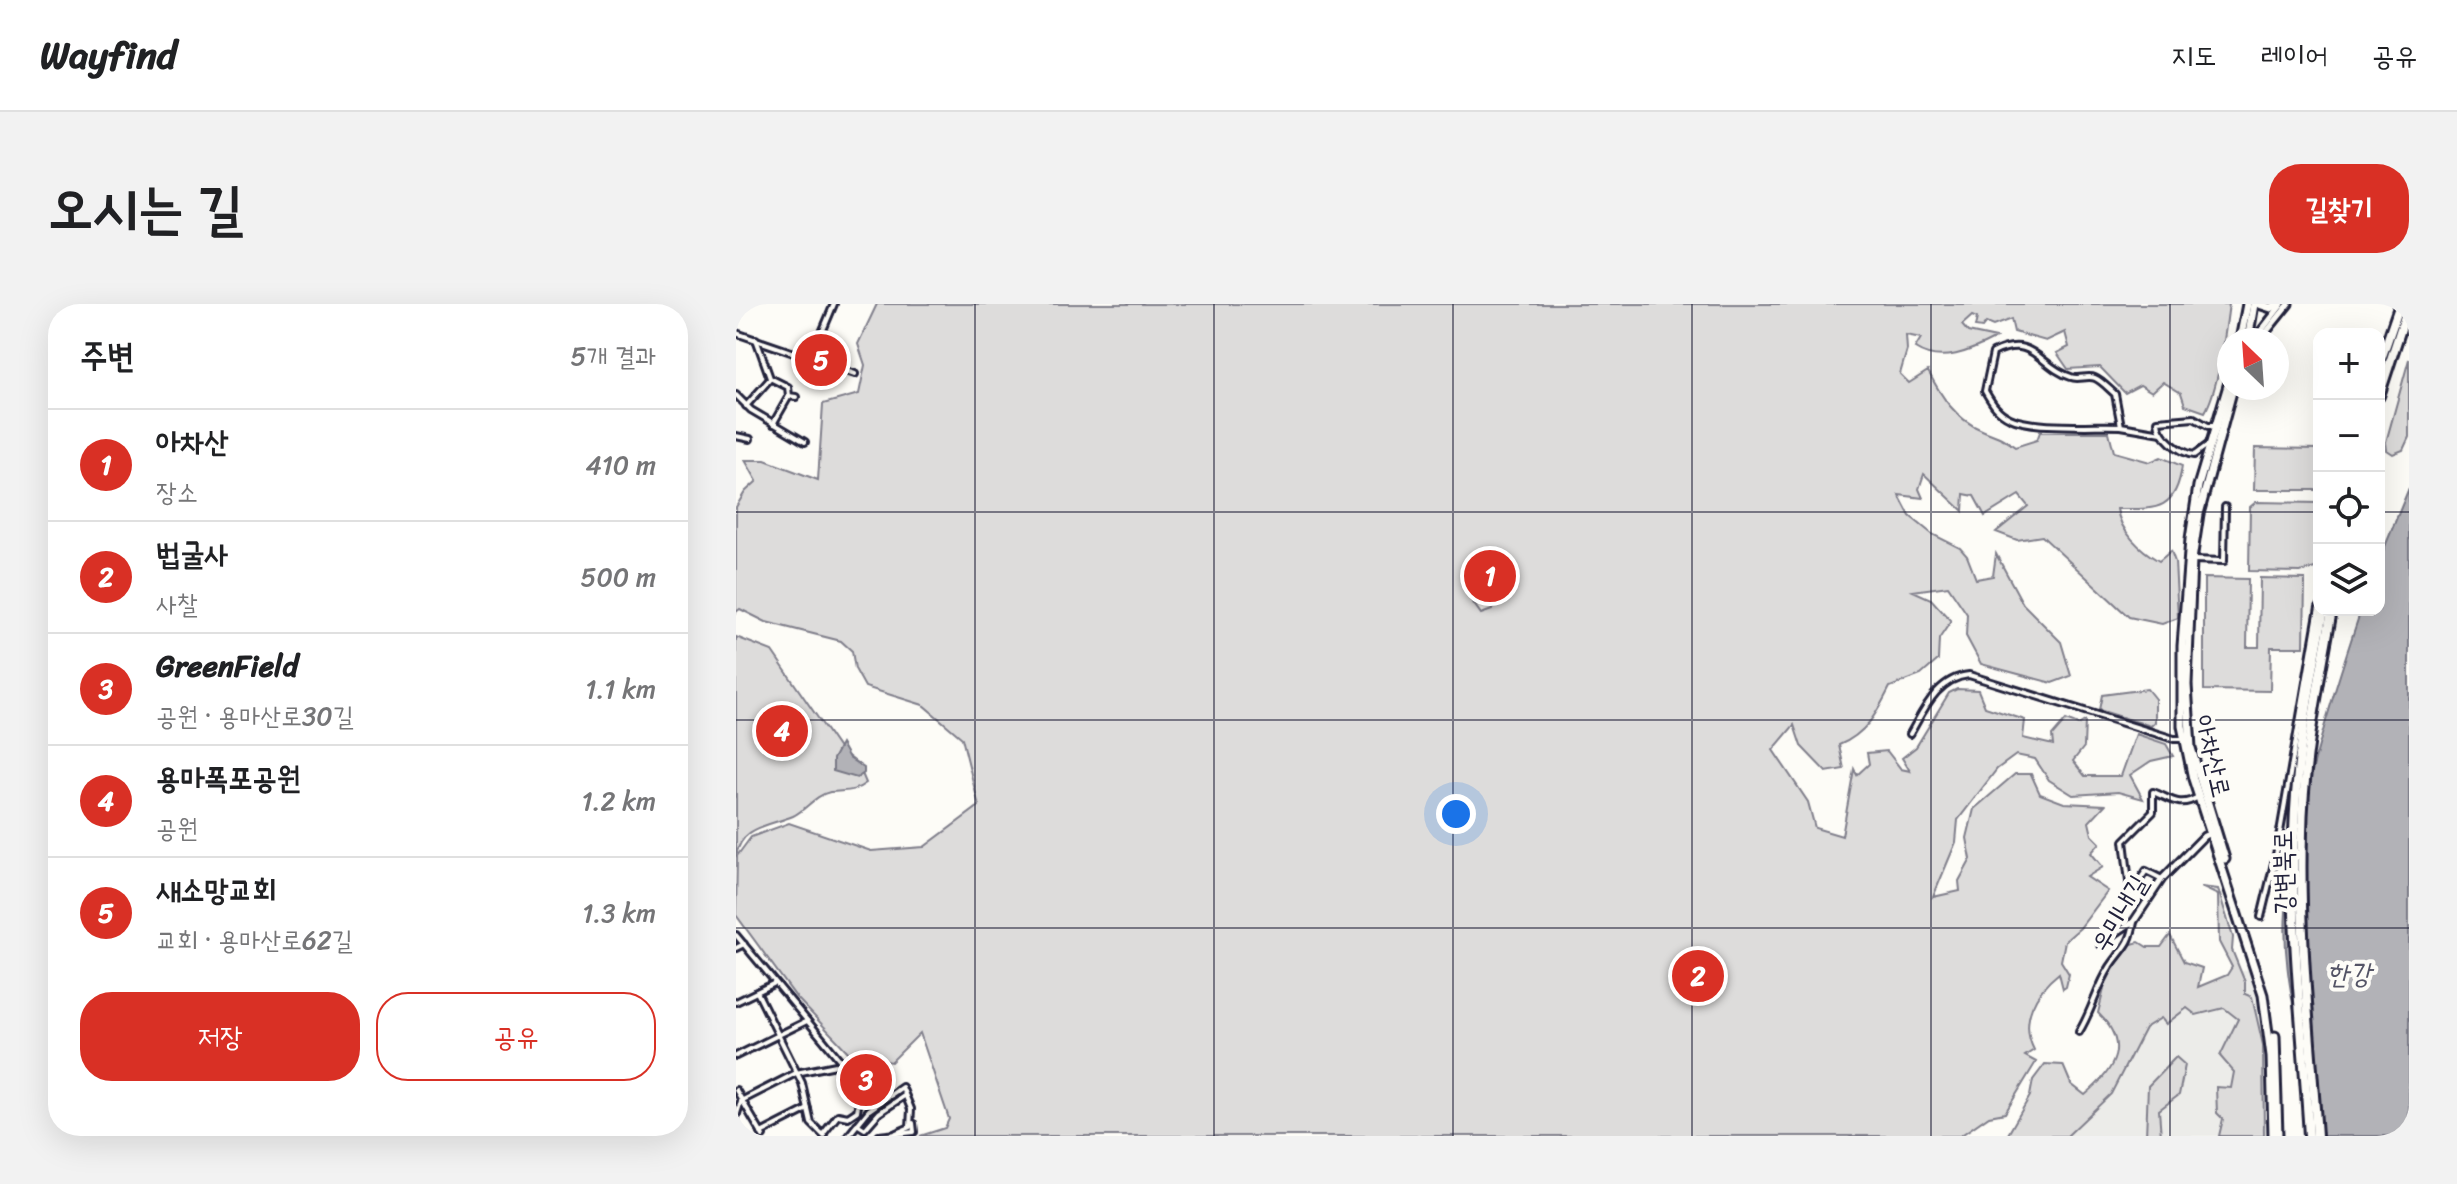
<!DOCTYPE html>
<html lang="ko">
<head>
<meta charset="utf-8">
<style>
  :root { --surface:#fff; --page:#f2f2f2; --text:#202124; --muted:#757577; --line:#e0e0e0; --accent:#d93025 }
  body { margin:0; font-family:Sriracha,"Poor Story",sans-serif; background:var(--page); color:var(--text) }
  .controls { position:absolute; right:24px; top:24px; display:grid; overflow:hidden; border-radius:16px; box-shadow:0 8px 32px #0002 }
  .controls button { width:72px; height:72px; display:grid; place-items:center; padding:0; border:0; border-bottom:2px solid var(--line); background:var(--surface); color:var(--text); font:40px sans-serif }
  .compass { position:absolute; left:1481px; top:24px; width:72px; height:72px; border-radius:50%; background:var(--surface); box-shadow:0 8px 32px #0002; rotate:335deg }
  .you { position:absolute; left:720px; top:510px; width:28px; height:28px; margin:-20px; border:6px solid #fff; border-radius:50%; background:#1a73e8; box-shadow:0 0 0 12px #1a73e833 }
  .badge { display:grid; place-items:center; width:52px; height:52px; border-radius:50%; background:var(--accent); color:#fff; font-size:26px; font-weight:700 }
  .pin { position:absolute; translate:-50% -50%; border:4px solid #fff; box-shadow:0 2px 8px #0006 }
  .list { margin:0; padding:0; list-style:none }
  h2 { display:flex; justify-content:space-between; align-items:center; height:104px; margin:0; padding:0 32px; font-size:34px }
  h2 small { font-size:26px; font-weight:400; color:var(--muted) }
  .list li { display:grid; grid-template-columns:52px 1fr auto; gap:24px; align-items:center; box-sizing:border-box; height:112px; padding:0 32px; border-top:2px solid var(--line) }
  .list b { display:block; font-size:30px; white-space:nowrap }
  .list p { margin:0; font-size:26px; white-space:nowrap; color:var(--muted) }
  .list em { font-size:26px; font-style:normal; color:var(--muted) }
  .actions { display:flex; gap:16px; padding:24px 32px }
  .actions a { flex:1; padding:18px 0; border:2px solid var(--accent); border-radius:32px; text-align:center; font-size:28px; color:var(--accent) }
  .actions .main { background:var(--accent); color:#fff }
  .icon { flex:none; width:44px; height:44px; fill:none; stroke:currentColor; stroke-width:2; stroke-linecap:round; stroke-linejoin:round }
  .map { position:relative; flex:none; width:1673px; height:832px; overflow:hidden; border-radius:32px }
  header { display:flex; align-items:center; gap:48px; box-sizing:border-box; height:112px; padding:0 40px; background:var(--surface); border-bottom:2px solid var(--line) }
  header strong { font-size:38px }
  nav { display:flex; gap:44px; margin-inline-start:auto; font-size:28px }
  .intro { display:flex; align-items:center; justify-content:space-between; box-sizing:border-box; height:192px; padding:0 48px }
  h1 { margin:0; font-size:56px }
  .button { padding:20px 36px; border-radius:32px; background:var(--accent); color:#fff; font-size:28px; font-weight:700 }
  main { display:flex; gap:48px; padding:0 48px }
  aside { flex:1; background:var(--surface); border-radius:32px; box-shadow:0 8px 32px #0002 }
  .map>svg:first-child { display:block }
</style>
</head>
<body>
<header>
<strong>Wayfind</strong>
<nav><a>지도</a><a>레이어</a><a>공유</a></nav>
</header>
<div class="intro"><h1>오시는 길</h1><a class="button">길찾기</a></div>
<main>
<aside>
<h2>주변<small>5개 결과</small></h2>
<ul class="list">
<li><span class="badge">1</span><div><b>아차산</b><p>장소</p></div><em>410 m</em></li>
<li><span class="badge">2</span><div><b>법굴사</b><p>사찰</p></div><em>500 m</em></li>
<li><span class="badge">3</span><div><b>GreenField</b><p>공원 · 용마산로30길</p></div><em>1.1 km</em></li>
<li><span class="badge">4</span><div><b>용마폭포공원</b><p>공원</p></div><em>1.2 km</em></li>
<li><span class="badge">5</span><div><b>새소망교회</b><p>교회 · 용마산로62길</p></div><em>1.3 km</em></li>
</ul>
<div class="actions"><a class="main">저장</a><a>공유</a></div>
</aside>
<div class="map">
<svg width="1673" height="832" viewBox="0 0 1673 832">
  <rect width="100%" height="100%" fill="#fdfcf7"/>
  <filter id="ink" filterUnits="userSpaceOnUse"><feTurbulence type="fractalNoise" baseFrequency=".0125" numOctaves="2"/><feDisplacementMap in="SourceGraphic" scale="16" xChannelSelector="R" yChannelSelector="G"/><feConvolveMatrix kernelMatrix="1 2 1 2 8 2 1 2 1" color-interpolation-filters="sRGB"/></filter>
  <g filter="url(#ink)">
    <!-- built -->
    <path fill="#ecece9" d="M1512 665 1523 693 1533 746 1534 832H1331L1375 790 1409 724 1494 672Z"/>
    <!-- green -->
    <g fill="#dddcdb" stroke="#807f8b" stroke-width="2" fill-rule="evenodd">
      <path d="M141 0H1493C1489 29 1483 84 1469 108L1449 101 1445 89 1427 78 1416 88 1404 81 1389 89 1364 63 1332 65 1321 49 1333 43 1329 28 1310 37 1278 28 1275 15 1257 22 1250 19 1246 24 1239 23 1241 14 1236 12 1226 21 1232 28 1260 34C1235 47 1205 61 1179 44L1185 34 1170 31 1171 46 1164 70 1173 79 1192 67C1205 92 1219 115 1246 126 1260 132 1267 133 1279 143L1301 136 1304 128H1373L1378 148 1414 158 1425 153 1446 162C1440 208 1419 205 1381 205 1384 227 1404 246 1423 257L1435 247 1439 258 1442 314 1426 320 1393 313 1306 232 1281 236 1260 228 1292 202 1283 191 1249 212 1238 192 1228 190 1227 207 1188 170 1183 185 1187 194 1163 191 1174 212 1196 230 1224 244 1231 252 1240 275 1257 272 1260 250 1287 300 1325 338 1335 372 1316 379 1245 360 1230 332 1231 310 1212 282 1177 287 1195 295 1215 317 1203 335 1202 356 1185 371 1154 383C1141 409 1130 430 1103 441L1108 465 1090 468 1065 442 1058 421 1037 446 1072 498 1079 524 1106 532 1118 465 1121 471 1133 460 1131 449 1151 447 1165 465 1174 467 1166 454 1180 443 1213 389 1221 385 1242 386 1249 403 1289 416 1287 434 1317 441 1316 432 1330 416 1342 421 1349 417 1348 443 1337 457 1349 472H1385L1400 430 1430 440 1437 452 1415 457 1394 471 1407 495 1382 488 1337 491 1313 476 1299 455 1280 451 1261 465 1222 516 1220 538 1197 593 1224 587 1223 577 1235 555 1231 534 1238 505 1279 470H1295L1304 490 1328 499 1369 501 1353 518 1356 531 1364 539 1355 549 1367 563 1351 573 1372 587 1344 624 1329 637 1325 657 1333 670 1330 683 1327 685 1323 669C1299 688 1283 717 1298 746L1289 752 1300 758 1269 809 1253 812 1224 832H184L209 824 213 815 184 729 155 758 114 750 60 693 0 611 1 552 15 533 53 519 135 547 188 543 243 502 226 434 187 401 129 383 119 365 116 347 105 337 30 318 4 305 0 308V203L9 188 21 177 9 156H29L82 176 87 100 123 90 129 61 122 40ZM748 251H759L765 257 756 306 745 310 733 293 737 287 736 258Z"/>
      <path d="M1673 55V133L1667 146 1657 150 1651 146 1650 138Z"/>
      <path d="M1519 144 1583 145V186H1518Z"/>
      <path d="M1520 198 1583 199V263L1564 268 1513 267 1514 203Z"/>
      <path d="M1468 274 1512 275 1511 343H1523L1524 274 1569 275 1568 343H1535L1534 387 1468 386Z"/>
      <path d="M0 333 36 347 104 446 122 460 130 479C117 489 110 486 94 488 79 491 70 506 57 512 33 522 4 522 0 553Z"/>
      <path d="M1411 385 1419 395V418L1415 422 1363 406 1366 391Z"/>
      <path d="M1465 583 1482 585 1497 633 1496 646 1509 678V690L1516 693 1527 741 1528 832H1483L1487 815 1481 809 1480 783 1495 784 1498 768 1484 752 1502 715 1488 704 1460 711 1451 704 1430 720 1425 714 1409 724 1375 790 1331 832H1271L1294 792 1297 776 1309 760 1327 761 1335 780 1349 791C1380 765 1394 740 1362 709L1368 685 1362 679 1382 644 1403 638 1411 643H1425L1434 631 1448 658 1466 664 1462 683 1491 671 1496 663 1483 638 1482 591Z"/>
      <path d="M1440 753 1449 761 1443 791 1423 806 1425 832H1410L1412 782Z"/>
    </g>
    <!-- water -->
    <g fill="#b2b2b7" stroke="#787885" stroke-width="2">
      <path d="M1673 184V832H1568C1564 796 1568 758 1561 722 1554 684 1547 647 1550 608 1559 510 1594 399 1625 306H1643V257Z"/>
      <path d="M105 440 113 454 128 464V469L121 474 97 467V455Z"/>
    </g>
    <g fill="none" stroke-linecap="round" stroke-linejoin="round">
      <!-- minor casing -->
      <g stroke="#22223b" stroke-width="10">
        <g id="minor">
          <path d="M0 29 119 70"/>
          <path d="M20 35 34 74 52 83 53 92 60 93"/>
          <path d="M74 57 98 0"/>
          <path d="M0 91 15 106 69 138"/>
          <path d="M10 102 34 75"/>
          <path d="M37 120 53 92"/>
          <path d="M1385 122C1358 121 1296 125 1274 114 1261 108 1256 99 1249 87L1257 49C1298 29 1303 63 1335 73 1342 76 1352 71 1359 74 1366 77 1373 85 1379 90L1385 122 1426 129"/>
          <path d="M0 132 14 135"/>
          <path d="M1473 140 1458 151C1444 149 1422 132 1422 117L1458 114 1472 122H1479"/>
          <path d="M1456 256 1488 257 1489 203"/>
          <path d="M1174 430C1188 406 1201 374 1233 371L1438 435H1449"/>
          <path d="M1394 586 1388 537 1417 508V488C1434 494 1443 505 1462 493"/>
          <path d="M1389 597 1410 567 1426 575"/>
          <path d="M1525 613 1540 551 1583 303"/>
          <path d="M0 631 104 756V760"/>
          <path d="M1364 640 1398 617"/>
          <path d="M0 644 8 640"/>
          <path d="M21 688 66 779 75 819 88 832"/>
          <path d="M0 698 39 679"/>
          <path d="M1343 728C1356 707 1361 683 1374 663 1387 643 1394 643 1398 618"/>
          <path d="M0 752 71 717"/>
          <path d="M0 786 27 832"/>
          <path d="M0 813 5 797 60 769 110 759 124 762 155 792"/>
          <path d="M121 820 129 825 143 809 168 792"/>
          <path d="M25 829 72 805"/>
          <path d="M88 829 102 811 112 813 121 807 124 791"/>
          <path d="M112 832 133 806 166 783 175 805 174 823 160 829"/>
          <path d="M143 832 178 828 177 819"/>
        </g>
      </g>
      <!-- tertiary casing -->
      <g stroke="#22223b" stroke-width="11">
        <g id="tertiary">
          <path d="M1518 36 1546 0"/>
          <path d="M1524 36 1553 0"/>
          <path d="M1398 617 1426 575 1468 532 1475 529"/>
        </g>
      </g>
      <!-- primary casing -->
      <g stroke="#22223b" stroke-width="13">
        <g id="primary">
          <path d="M1523 0 1535 4 1542 0"/>
          <path d="M1504 36 1511 0"/>
          <path d="M1512 36 1518 0"/>
          <path d="M1493 78 1462 182 1454 235 1446 342V422L1457 475 1527 691 1535 752 1537 832"/>
          <path d="M1489 555 1455 444 1451 381 1456 256 1463 210 1497 84"/>
          <path d="M1539 732 1542 832"/>
        </g>
      </g>
      <!-- trunk casing -->
      <g stroke="#22223b" stroke-width="14">
        <g id="trunk">
          <path d="M1643 61 1664 0"/>
          <path d="M1643 92 1673 0"/>
          <path d="M1573 832C1567 731 1554 629 1558 529 1560 454 1574 379 1588 306"/>
          <path d="M1581 832C1574 731 1563 630 1566 529 1567 454 1583 379 1596 306"/>
        </g>
      </g>
      <!-- minor -->
      <use href="#minor" stroke="#fdfcf7" stroke-width="4"/>
      <!-- tertiary -->
      <use href="#tertiary" stroke="#fdfcf7" stroke-width="5"/>
      <!-- primary -->
      <use href="#primary" stroke="#fdfcf7" stroke-width="7"/>
      <!-- trunk -->
      <use href="#trunk" stroke="#fdfcf7" stroke-width="8"/>
    </g>
  </g>
  <!-- grid -->
  <path fill="none" stroke="#22223b" stroke-width="2" stroke-opacity="0.55" d="M239 0V832M478 0V832M717 0V832M956 0V832M1195 0V832M1434 0V832M0 208H1583M1643 208H1673M0 416H1673M0 624H1673"/>
  <g text-anchor="middle" dominant-baseline="central" stroke-width="8" stroke-linejoin="round" paint-order="stroke">
    <!-- street labels -->
    <g font-size="26" fill="#22223b" stroke="#fdfcf7">
      <text transform="translate(1477 452) rotate(77)">아차산로</text>
      <text transform="translate(1547 568) rotate(-91)">강변북로</text>
      <text transform="translate(1383 609) rotate(-59)">우미내길</text>
    </g>
    <!-- water labels -->
    <g font-size="28" font-style="italic" fill="#545466" stroke="#fdfcf7">
      <text x="1613" y="669">한강</text>
    </g>
  </g>
</svg>
<div class="controls">
<button>+</button>
<button>−</button>
<button><svg class="icon" aria-label="locate" viewBox="0 0 24 24"><circle cx="12" cy="12" r="6"/><path d="M12 2v4M12 18v4M2 12h4M18 12h4"/></svg></button>
<button><svg class="icon" aria-label="layers" viewBox="0 0 24 24"><path d="M12 4l9 5-9 5-9-5zM3 14l9 5 9-5"/></svg></button>
</div>
<svg class="compass" viewBox="-18 -18 36 36"><path d="M0-13l5 13h-10z" fill="#e53935"/><path d="M0 13l5-13h-10z" fill="#757577"/></svg>
<div class="you"></div>
<div class="pin badge" style="left:754px;top:272px">1</div>
<div class="pin badge" style="left:962px;top:672px">2</div>
<div class="pin badge" style="left:130px;top:776px">3</div>
<div class="pin badge" style="left:46px;top:427px">4</div>
<div class="pin badge" style="left:85px;top:56px">5</div>
</div>
</main>
</body>
</html>
